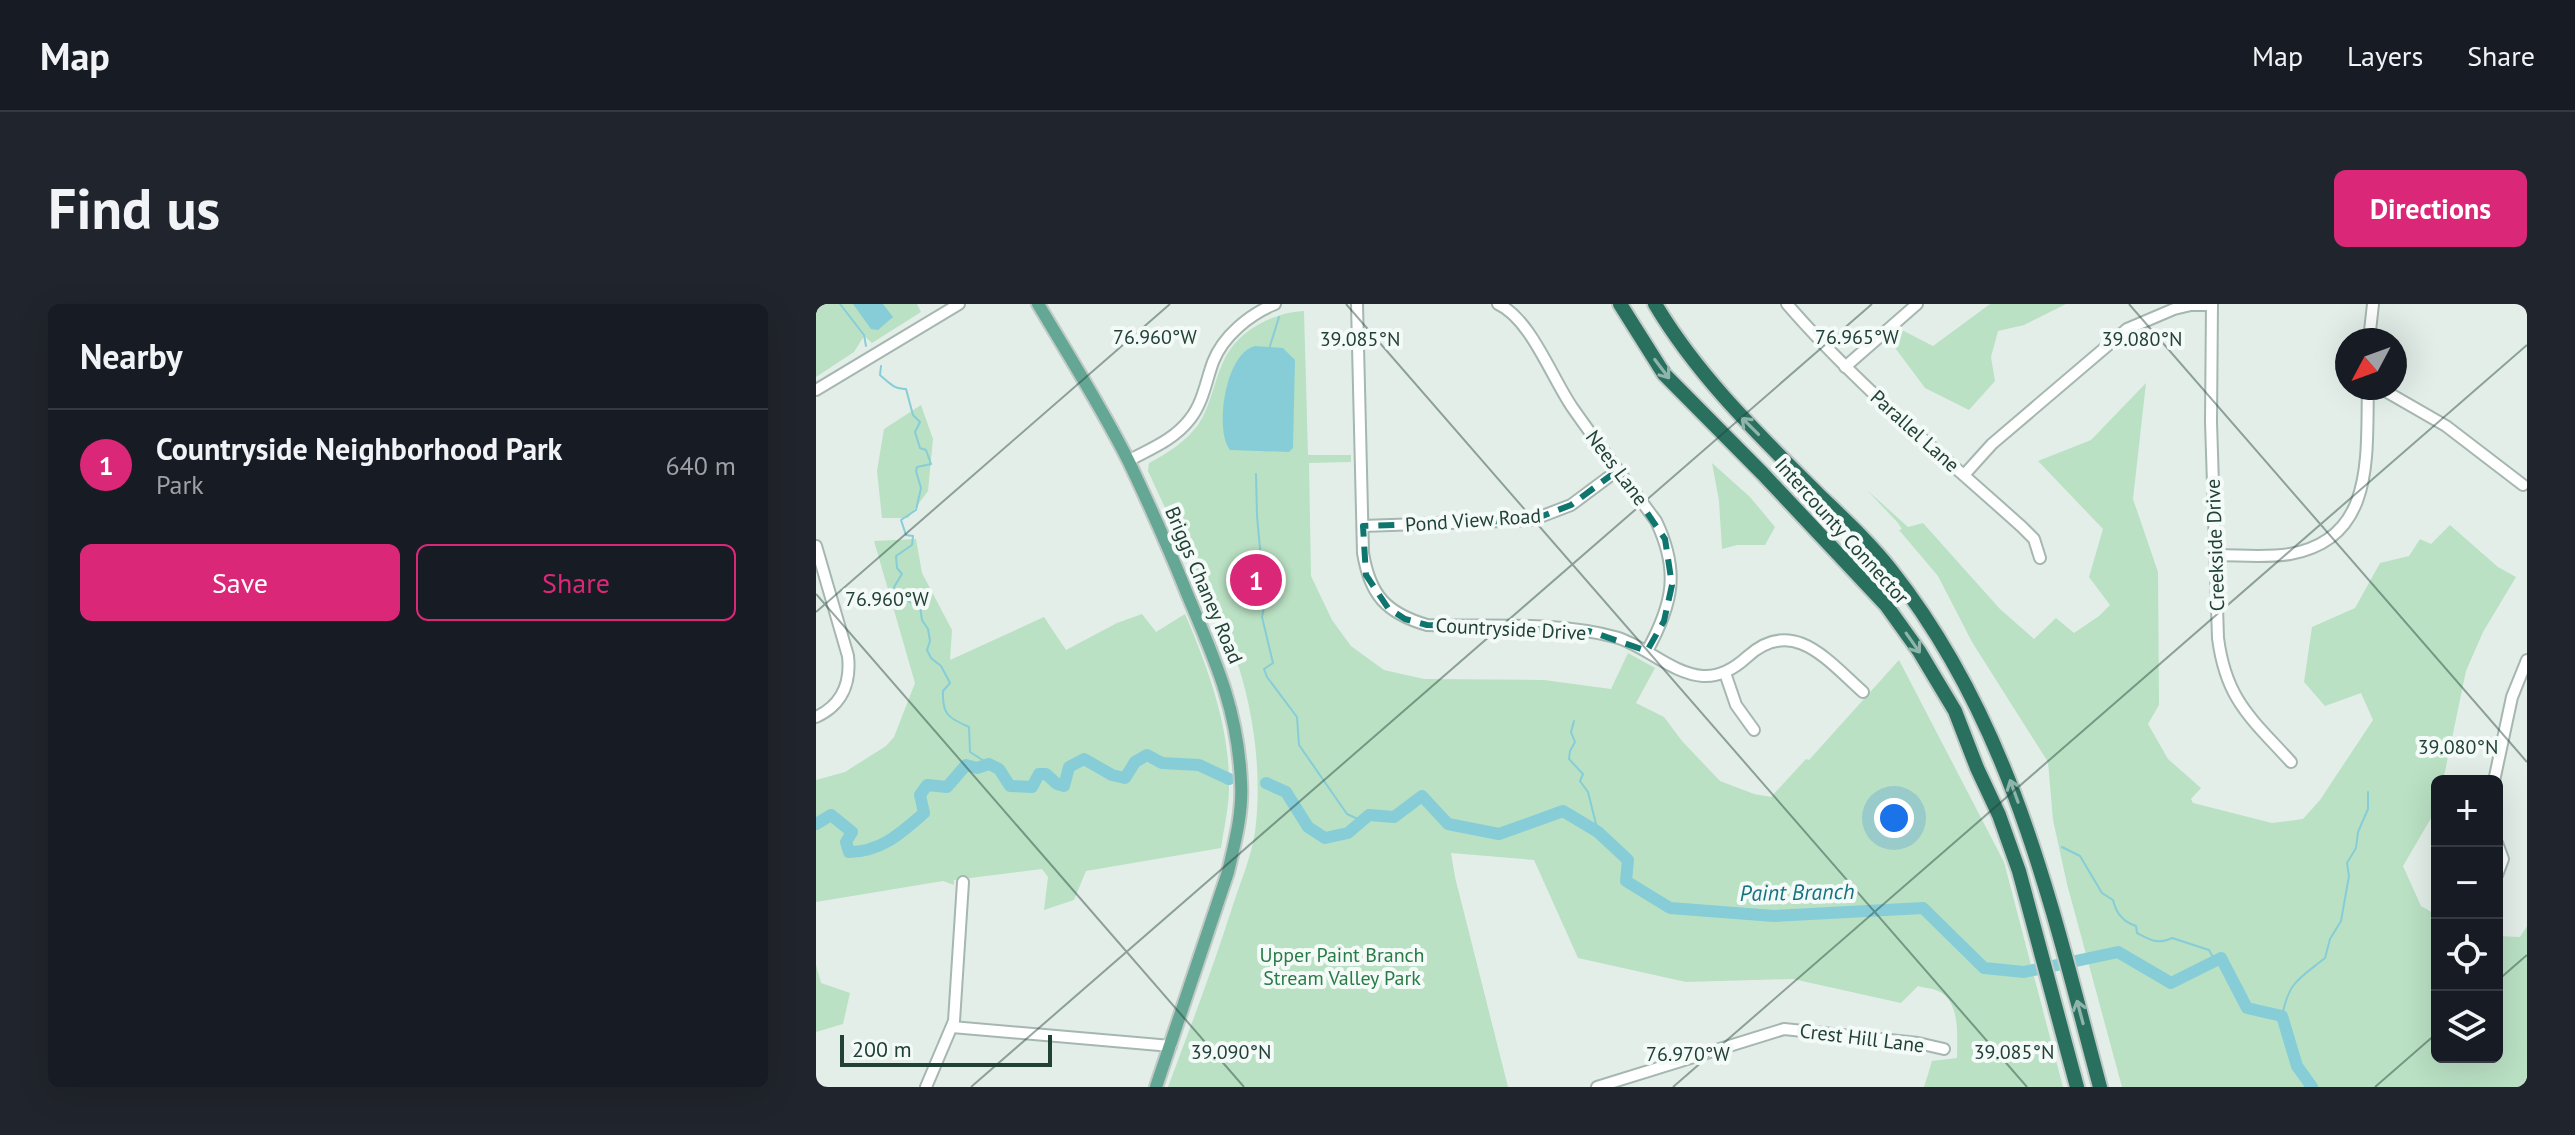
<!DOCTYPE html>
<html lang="en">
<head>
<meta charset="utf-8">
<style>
  :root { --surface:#171b24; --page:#20242c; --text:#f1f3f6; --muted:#9ea1a6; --line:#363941; --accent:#db2777 }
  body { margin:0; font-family:"PT Sans",sans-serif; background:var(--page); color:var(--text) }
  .controls { position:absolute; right:24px; bottom:24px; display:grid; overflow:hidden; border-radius:12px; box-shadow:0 8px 32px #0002 }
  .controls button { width:72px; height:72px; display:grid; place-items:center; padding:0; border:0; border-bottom:2px solid var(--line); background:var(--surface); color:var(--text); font:40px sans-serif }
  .compass { position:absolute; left:1519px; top:24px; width:72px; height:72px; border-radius:50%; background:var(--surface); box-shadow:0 8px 32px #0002; rotate:229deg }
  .scale { position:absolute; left:24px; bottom:20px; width:212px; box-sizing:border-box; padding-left:8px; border:4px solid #214137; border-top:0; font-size:22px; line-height:28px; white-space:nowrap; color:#214137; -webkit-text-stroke:6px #f4faf7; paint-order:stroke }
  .you { position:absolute; left:1078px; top:514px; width:28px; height:28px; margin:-20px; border:6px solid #fff; border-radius:50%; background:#1a73e8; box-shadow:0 0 0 12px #1a73e833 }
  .badge { display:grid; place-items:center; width:52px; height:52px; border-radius:50%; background:var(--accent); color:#fff; font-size:26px; font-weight:700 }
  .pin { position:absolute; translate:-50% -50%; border:4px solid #fff; box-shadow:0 2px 8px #0006 }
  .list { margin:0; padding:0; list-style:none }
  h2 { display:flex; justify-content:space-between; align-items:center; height:104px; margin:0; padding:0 32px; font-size:34px }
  h2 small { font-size:26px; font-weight:400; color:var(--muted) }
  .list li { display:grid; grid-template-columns:52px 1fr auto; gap:24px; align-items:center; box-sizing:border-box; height:112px; padding:0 32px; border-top:2px solid var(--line) }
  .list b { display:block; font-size:30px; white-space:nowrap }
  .list p { margin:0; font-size:26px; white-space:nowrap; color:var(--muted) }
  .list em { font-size:26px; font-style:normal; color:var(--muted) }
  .actions { display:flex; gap:16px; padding:24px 32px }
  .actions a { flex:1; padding:18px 0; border:2px solid var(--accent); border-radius:12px; text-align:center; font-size:28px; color:var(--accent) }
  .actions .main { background:var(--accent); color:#fff }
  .icon { flex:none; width:44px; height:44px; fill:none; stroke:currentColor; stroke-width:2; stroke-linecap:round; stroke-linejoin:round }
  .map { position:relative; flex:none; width:1711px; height:783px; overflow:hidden; border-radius:12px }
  header { display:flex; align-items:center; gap:48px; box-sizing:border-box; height:112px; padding:0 40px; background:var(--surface); border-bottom:2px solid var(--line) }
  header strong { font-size:38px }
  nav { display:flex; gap:44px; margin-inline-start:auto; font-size:28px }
  .intro { display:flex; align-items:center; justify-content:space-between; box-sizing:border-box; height:192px; padding:0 48px }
  h1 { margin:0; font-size:56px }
  .button { padding:20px 36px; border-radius:12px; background:var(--accent); color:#fff; font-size:28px; font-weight:700 }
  main { display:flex; gap:48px; padding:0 48px }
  aside { flex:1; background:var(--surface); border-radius:12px; box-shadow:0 8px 32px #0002 }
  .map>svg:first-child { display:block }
</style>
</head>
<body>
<header>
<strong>Map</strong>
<nav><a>Map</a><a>Layers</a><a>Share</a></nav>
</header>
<div class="intro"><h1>Find us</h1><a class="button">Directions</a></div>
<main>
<aside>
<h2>Nearby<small></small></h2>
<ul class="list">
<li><span class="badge">1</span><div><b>Countryside Neighborhood Park</b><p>Park</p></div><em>640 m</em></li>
</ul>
<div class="actions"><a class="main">Save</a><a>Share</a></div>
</aside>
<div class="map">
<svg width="1711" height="783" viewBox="0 0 1711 783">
  <rect width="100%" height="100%" fill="#e3eee9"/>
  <!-- green -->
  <g fill="#bae1c4">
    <path d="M0 0H101L105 8 56 39 48 32 38 48 0 73Z"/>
    <path d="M1174 0H1250L1208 21 1182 27 1175 53 1179 77 1153 106 1109 84 1071 33 1082 24 1117 42Z"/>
    <path d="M488 7 492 151H535V158L493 159 495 272 516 316 535 342 568 366 608 375 728 376 795 385 812 349 839 364 820 399 848 413 866 437 904 477 938 490 955 493 990 455 993 456 1083 356 1188 558 1247 783H1108L1116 757 1141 754C1141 733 1145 697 1122 687 1117 684 1108 684 1102 682L1085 699 977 675 870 678 762 654 718 556 635 549 639 573 692 783H352C374 724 397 664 416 604 424 579 435 554 439 528 446 475 439 415 423 364L332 167 333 159C352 149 369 138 382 121 396 100 398 74 410 52 425 25 459 8 488 7Z"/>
    <path d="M1330 79 1317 195 1342 268 1343 401 1332 420 1352 455 1385 484 1375 495 1377 499 1456 519 1487 515 1504 496 1557 416 1545 389 1509 402 1488 378 1496 323 1539 304 1564 259 1593 252 1604 235 1615 240 1634 221 1682 263 1700 273 1667 328 1650 367 1627 477H1621V504L1587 562 1605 602 1621 611V753H1681V632L1704 633 1711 622V783H1306L1251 580 1237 516 1232 458 1156 338 1122 272 1083 226 1086 225 1082 219 1051 186 1092 223 1107 219 1184 305 1218 335 1240 314 1258 329 1283 312 1294 301 1273 273 1287 225 1222 157 1275 136Z"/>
    <path d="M105 101 117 135 112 187 92 214H66L61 167 68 125Z"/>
    <path d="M896 159 934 193 959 223 949 241H921L906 245 903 197Z"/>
    <path d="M100 235 106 269 136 326 134 356 228 313 250 346 301 319 326 310 340 328 369 310C392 364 414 423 413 483 413 503 408 524 405 544L270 567 258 596 228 606 232 573 226 565 138 576V581L127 577 0 598V476L29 468 70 442 78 433 99 379 58 237Z"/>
    <path d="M0 661 5 679 34 689 27 720 0 728Z"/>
  </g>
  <!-- water -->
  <g fill="#87cdd7">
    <path d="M37 0H67L77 13 62 26 55 25Z"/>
    <path d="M439 42 467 44 479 56 477 144 473 148 414 146C398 126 409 49 439 42Z"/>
  </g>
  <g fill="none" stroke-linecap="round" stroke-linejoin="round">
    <!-- stream -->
    <g stroke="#87cdd7" stroke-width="2">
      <path d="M24 0 48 31 50 42"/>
      <path d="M454 42 463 13"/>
      <path d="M65 62 64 71C72 78 79 86 90 85L97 111 104 118 99 128 104 144 110 146 115 160 101 163 100 167 105 184 100 206 85 216 90 231 97 232 96 241 80 252 81 264 86 270 78 283 82 293 104 302 106 316 112 325 114 337 111 346 115 354 125 362 134 379 127 387C126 410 132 414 153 423L154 448 173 460"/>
      <path d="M440 170 441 212 449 298 446 313 457 359 448 365 451 373 481 413 483 441 531 510 546 517"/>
      <path d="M758 417 755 428 759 438 754 447 753 455 767 470 764 477 772 488 782 528"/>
      <path d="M1246 543 1264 552 1286 589 1297 596C1300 609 1307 618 1320 622L1321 629C1335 636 1341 641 1356 634L1393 646 1399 657"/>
      <path d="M1466 712C1473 677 1483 675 1509 654L1514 635 1525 617 1533 572 1531 559 1540 544 1542 528 1552 505V488"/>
    </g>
    <!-- river -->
    <g stroke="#87cdd7" stroke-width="12">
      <path d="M450 479 470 488 492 523 509 534 532 529 553 511 578 513 606 492 632 520 683 530 747 507 782 528 812 556 810 577 854 604 958 612 1107 604 1168 664 1208 668 1302 648 1355 679 1405 654 1431 704 1466 712 1481 762 1496 783"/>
      <path d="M0 520 15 511 36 528 30 538 33 548C65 548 85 529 108 509L104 491 111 481 131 483 150 461 161 464 173 460 183 465 194 482 216 483 223 470H230L241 480 248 482 253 463 268 455 296 471 309 474 319 458 331 451 346 459 383 461 413 475"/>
    </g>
    <!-- minor casing -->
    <g stroke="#a5b7b0" stroke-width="14">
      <g id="minor">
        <path d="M541 0 547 249C554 291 570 309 611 321 673 323 739 317 799 333 829 341 856 370 887 372 904 373 919 364 931 353 977 311 1012 357 1047 388"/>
        <path d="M682 0C714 14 736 74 756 103 783 142 812 179 840 217 864 267 857 300 831 347"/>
        <path d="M971 0C1042 82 1126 151 1206 223L1218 235 1224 254"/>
        <path d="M1396 0 1395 118 1402 334C1410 396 1435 414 1475 458"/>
        <path d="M1553 36 1557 0"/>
        <path d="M1029 63 1101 0"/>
        <path d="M1564 84 1630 122 1707 181"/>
        <path d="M0 86 143 0"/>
        <path d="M312 157C334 145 358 136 374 115 387 99 390 77 397 58 407 32 434 10 459 0"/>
        <path d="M1148 171 1176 140 1311 25 1358 5 1375 1H1396"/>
        <path d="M547 222 716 216 755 201 802 166"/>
        <path d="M0 242 32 352C35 379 26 401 0 413"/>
        <path d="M1399 251C1424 251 1450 254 1474 250 1560 235 1550 150 1552 84"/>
        <path d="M909 369 920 401 938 426"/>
        <path d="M1678 477 1696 393 1711 356"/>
        <path d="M1681 539 1687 555 1681 571"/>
        <path d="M136 723 355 742"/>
        <path d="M110 783 138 717 147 578"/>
        <path d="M781 783 968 725 1102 739 1128 745"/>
      </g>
    </g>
    <!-- major casing -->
    <g stroke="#c1cac7" stroke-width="16">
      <path id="major" d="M222 0C253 52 286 104 313 158 334 202 354 247 372 292 399 356 422 406 425 478 427 508 419 538 412 568L340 783"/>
    </g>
    <!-- highway casing -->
    <g stroke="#c1cac7" stroke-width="18">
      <g id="highway">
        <path d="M804 0 848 70 947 170 1070 301 1103 347 1139 407 1161 464 1183 511 1203 567 1261 783"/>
        <path d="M839 0C883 74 944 132 1004 192 1029 216 1054 239 1075 266 1196 419 1235 600 1284 783"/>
      </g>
    </g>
    <!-- minor -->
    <use href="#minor" stroke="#fff" stroke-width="10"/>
    <!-- major -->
    <use href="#major" stroke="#64a794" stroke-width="12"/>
    <!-- highway -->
    <use href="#highway" stroke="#2a705f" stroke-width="14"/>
  </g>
  <!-- one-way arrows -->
  <defs><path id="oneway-shaft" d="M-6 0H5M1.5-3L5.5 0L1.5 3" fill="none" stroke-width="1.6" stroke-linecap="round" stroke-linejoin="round" transform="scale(2)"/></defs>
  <g stroke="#8fb5ab">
    <use href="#oneway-shaft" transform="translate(846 65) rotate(53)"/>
    <use href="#oneway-shaft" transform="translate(934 122) rotate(-135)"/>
    <use href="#oneway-shaft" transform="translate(1097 339) rotate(55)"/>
    <use href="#oneway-shaft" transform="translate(1198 487) rotate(-110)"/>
    <use href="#oneway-shaft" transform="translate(1264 708) rotate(-105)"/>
  </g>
  <!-- marked area -->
  <path fill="none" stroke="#0f766e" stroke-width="6" stroke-dasharray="16 10" stroke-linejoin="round" d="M802 166 849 235 856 281 848 317 831 347 773 327 611 321 589 315 572 304 550 271 547 222 716 216 755 201Z"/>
  <!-- ticks -->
  <path fill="none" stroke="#214137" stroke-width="2" stroke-opacity="0.45" d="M530 0 1211 783M1313 0 1711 458M0 290 428 783M0 308 354 0M1681 677 1711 651M155 783 1056 0M857 783 1711 41M1559 783 1621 729"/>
  <g text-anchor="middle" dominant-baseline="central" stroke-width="8" stroke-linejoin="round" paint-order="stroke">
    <!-- street labels -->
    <g font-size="20" fill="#214137" stroke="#f4faf7">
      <text transform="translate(1099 127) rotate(42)">Parallel Lane</text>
      <text transform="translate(801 164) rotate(53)">Nees Lane</text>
      <text transform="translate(657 216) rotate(-4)">Pond View Road</text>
      <text transform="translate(1026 227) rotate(48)">Intercounty Connector</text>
      <text transform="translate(1399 241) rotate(-92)">Creekside Drive</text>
      <text transform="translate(388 281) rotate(67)">Briggs Chaney Road</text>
      <text transform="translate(695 325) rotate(3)">Countryside Drive</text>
      <text transform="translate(1046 734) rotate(7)">Crest Hill Lane</text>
    </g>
    <!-- park labels -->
    <g font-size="20" fill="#287b46" stroke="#f4faf7">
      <text x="526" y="651">Upper Paint Branch<tspan x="526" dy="23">Stream Valley Park</tspan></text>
    </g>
    <!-- water labels -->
    <g font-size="22" font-style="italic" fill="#167382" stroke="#f4faf7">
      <text transform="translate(981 588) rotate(-1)">Paint Branch</text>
    </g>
  </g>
  <g font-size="20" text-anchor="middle" fill="#214137" stroke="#f4faf7" stroke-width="8" stroke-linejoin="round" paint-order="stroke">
    <text x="339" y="40">76.960°W</text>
    <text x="1041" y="40">76.965°W</text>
    <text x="544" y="42">39.085°N</text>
    <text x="1326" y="42">39.080°N</text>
    <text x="71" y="302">76.960°W</text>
    <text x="1642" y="450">39.080°N</text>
    <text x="415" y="755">39.090°N</text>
    <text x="1198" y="755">39.085°N</text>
    <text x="872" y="757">76.970°W</text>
  </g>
</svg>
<div class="controls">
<button>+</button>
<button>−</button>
<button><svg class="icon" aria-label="locate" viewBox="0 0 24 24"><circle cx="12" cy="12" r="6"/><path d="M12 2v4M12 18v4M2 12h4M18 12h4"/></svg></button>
<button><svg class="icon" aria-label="layers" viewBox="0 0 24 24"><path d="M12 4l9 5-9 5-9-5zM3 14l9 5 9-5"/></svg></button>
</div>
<svg class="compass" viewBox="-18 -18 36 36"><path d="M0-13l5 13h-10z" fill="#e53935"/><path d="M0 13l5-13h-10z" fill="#9ea1a6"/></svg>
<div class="scale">200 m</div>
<div class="you"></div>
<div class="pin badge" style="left:440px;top:276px">1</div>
</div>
</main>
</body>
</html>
